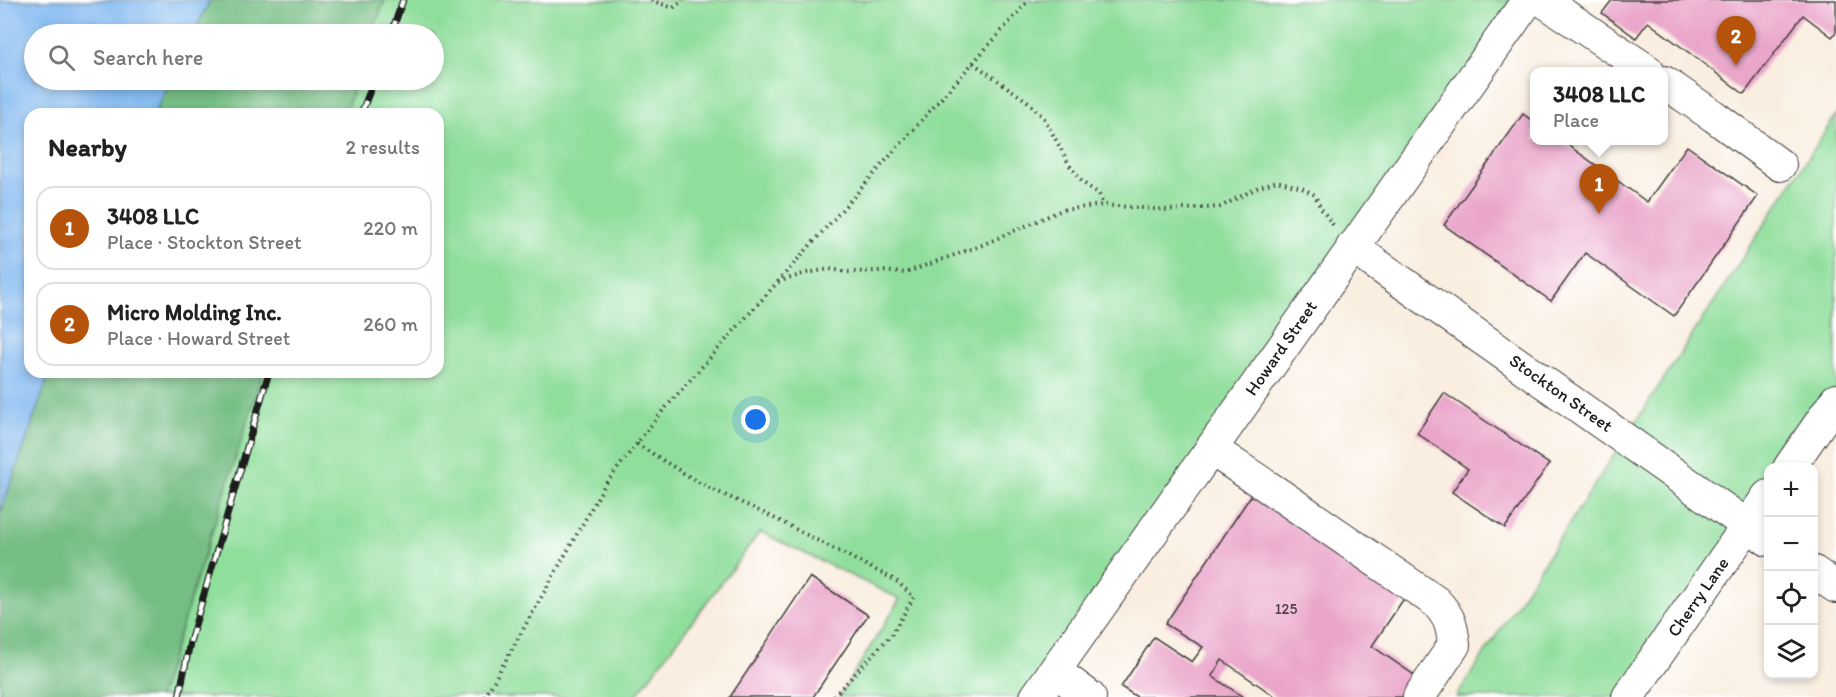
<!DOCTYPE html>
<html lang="en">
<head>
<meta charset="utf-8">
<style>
  :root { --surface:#fff; --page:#f6f6f6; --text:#222; --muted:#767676; --line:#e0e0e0; --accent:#b45309 }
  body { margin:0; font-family:Itim,sans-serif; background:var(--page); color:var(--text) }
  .controls { position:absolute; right:18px; bottom:18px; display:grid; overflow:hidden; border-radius:12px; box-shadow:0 3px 9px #0003 }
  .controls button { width:54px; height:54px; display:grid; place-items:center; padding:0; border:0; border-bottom:2px solid var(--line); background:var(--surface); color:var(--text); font:30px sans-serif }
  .you { position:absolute; left:756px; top:420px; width:21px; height:21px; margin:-15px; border:4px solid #fff; border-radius:50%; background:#1a73e8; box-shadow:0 0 0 9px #1a73e833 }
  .badge { display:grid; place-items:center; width:39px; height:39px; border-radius:50%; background:var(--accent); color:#fff; font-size:20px; font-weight:700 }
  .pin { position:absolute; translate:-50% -50px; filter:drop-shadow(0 2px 3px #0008) }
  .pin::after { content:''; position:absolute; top:32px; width:21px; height:18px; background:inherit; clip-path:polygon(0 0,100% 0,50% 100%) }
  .popup { position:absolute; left:1530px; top:67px; width:138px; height:78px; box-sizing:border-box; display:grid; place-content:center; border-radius:12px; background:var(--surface); filter:drop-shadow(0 2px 4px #0005); font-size:20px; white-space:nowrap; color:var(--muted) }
  .popup b { font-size:22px; color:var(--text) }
  .popup::after { content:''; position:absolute; left:50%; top:100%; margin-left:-12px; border:12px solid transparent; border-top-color:var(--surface) }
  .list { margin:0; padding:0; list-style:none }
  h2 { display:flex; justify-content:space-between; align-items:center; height:78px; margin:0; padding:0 24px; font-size:26px }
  h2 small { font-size:20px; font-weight:400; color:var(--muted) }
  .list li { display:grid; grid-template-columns:39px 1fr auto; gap:18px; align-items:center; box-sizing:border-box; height:84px; margin:0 12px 12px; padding:0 12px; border:2px solid var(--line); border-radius:18px }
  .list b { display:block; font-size:22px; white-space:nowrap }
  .list p { margin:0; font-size:20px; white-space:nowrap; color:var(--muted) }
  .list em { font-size:20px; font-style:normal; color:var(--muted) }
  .icon { flex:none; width:33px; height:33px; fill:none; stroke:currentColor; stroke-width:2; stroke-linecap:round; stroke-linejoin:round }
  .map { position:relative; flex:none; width:1836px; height:697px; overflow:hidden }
  .search { position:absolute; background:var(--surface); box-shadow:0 3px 9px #0003; left:24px; top:24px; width:420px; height:66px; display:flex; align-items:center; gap:15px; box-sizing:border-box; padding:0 21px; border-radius:33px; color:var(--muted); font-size:22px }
  .panel { position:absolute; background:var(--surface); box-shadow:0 3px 9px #0003; left:24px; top:108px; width:420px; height:270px; border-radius:18px }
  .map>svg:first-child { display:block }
</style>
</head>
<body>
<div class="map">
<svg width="1836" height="697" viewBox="0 0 1836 697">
  <rect width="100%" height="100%" fill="#fff"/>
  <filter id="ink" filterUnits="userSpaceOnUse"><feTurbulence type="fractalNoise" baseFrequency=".0167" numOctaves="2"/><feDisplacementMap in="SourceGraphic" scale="12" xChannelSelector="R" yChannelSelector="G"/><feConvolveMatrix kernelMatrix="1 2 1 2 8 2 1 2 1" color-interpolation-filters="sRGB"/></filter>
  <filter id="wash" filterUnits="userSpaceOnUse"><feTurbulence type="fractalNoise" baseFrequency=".008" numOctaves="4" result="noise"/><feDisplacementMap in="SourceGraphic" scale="24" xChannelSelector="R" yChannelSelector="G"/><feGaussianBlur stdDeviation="1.35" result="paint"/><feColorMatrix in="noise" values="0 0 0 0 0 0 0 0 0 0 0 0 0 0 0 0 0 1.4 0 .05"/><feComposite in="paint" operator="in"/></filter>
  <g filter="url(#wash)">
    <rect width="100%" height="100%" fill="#f9eee0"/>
    <!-- green -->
    <g fill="#90de9c" stroke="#567d5c" stroke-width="1.5">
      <path d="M385 0H1516L1036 697H839L900 599 760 532 635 697H159L263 372H438V114H345L356 80H434V34H371Z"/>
      <path d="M1836 115V394L1784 467 1768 468V489L1622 697H1456Z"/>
    </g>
    <!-- forest -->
    <g fill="#74bd84" stroke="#486c50" stroke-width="1.5">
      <path d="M210 0H385L371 34H193Z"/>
      <path d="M171 80H356L345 114H154Z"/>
      <path d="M50 372H263L159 697H0V514Z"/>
    </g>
    <!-- water -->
    <path fill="#7fb7ef" stroke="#4e6a86" stroke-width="1.5" d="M0 0H210L193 34H34V80H171L154 114H30V372H50L0 514Z"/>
    <g id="blocks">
      <!-- building -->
      <g fill="#eaa5ca">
        <path d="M1612 0H1836V32L1832 37 1803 15 1744 94 1648 22 1636 38 1602 13Z"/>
        <path d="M1523 114 1534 122V140H1561L1647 202 1687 146 1758 196 1674 316 1585 253 1551 301 1444 225Z"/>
        <path d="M1444 393 1549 464 1505 528 1452 492 1468 469 1417 433Z"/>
        <path d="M1254 491 1407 594 1372 646 1417 677 1404 697H1276L1222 660 1212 676 1243 697H1137L1121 687 1154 637 1192 662 1203 647 1165 624Z"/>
        <path d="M810 577 868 615 813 697H730Z"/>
      </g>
    </g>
  </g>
  <g filter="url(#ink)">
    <use href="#blocks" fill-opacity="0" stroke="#3d3c39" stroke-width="1.5"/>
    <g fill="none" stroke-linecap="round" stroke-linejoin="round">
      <!-- minor casing -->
      <g stroke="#3d3c39" stroke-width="34">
        <g id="minor">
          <path d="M1542 0 1648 71"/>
          <path d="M1664 82 1715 117 1780 165"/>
          <path d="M1352 247 1768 540"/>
          <path d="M1211 449 1280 495 1436 602C1450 617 1452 626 1454 645L1419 697"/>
          <path d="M1789 468 1836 400"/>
          <path d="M1814 572 1836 587"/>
          <path d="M1055 671 1090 697"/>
          <path d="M1036 697 1528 0"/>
          <path d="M1628 697 1768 496"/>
        </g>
      </g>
      <!-- path -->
      <g stroke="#3d3c39" stroke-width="4" stroke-dasharray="1.5 4.5" stroke-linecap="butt">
        <path d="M651 0 673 8 683 0"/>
        <path d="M973 63 1027 101 1044 118 1070 166 1082 182 1099 194 1103 205"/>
        <path d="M778 282 806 273 830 269 848 272 882 271 905 273 982 245 1062 210 1103 205 1167 210 1220 207 1257 188 1277 181 1302 188 1315 195 1320 207 1333 225"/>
        <path d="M637 444 701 484 766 514 895 580 914 597 892 634 833 697"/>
        <path d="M485 697 604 486 659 415 1029 0"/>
      </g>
      <!-- minor -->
      <use href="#minor" stroke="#fff" stroke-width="32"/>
      <!-- rail casing -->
      <g stroke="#1c1c1c" stroke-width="7">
        <g id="rail">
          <path d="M391 34 403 0"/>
          <path d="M361 114 374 80"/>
          <path d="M179 697 190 642 269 372"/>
        </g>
      </g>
      <!-- rail -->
      <use href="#rail" stroke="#fff" stroke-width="4.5" stroke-dasharray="14" stroke-linecap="butt"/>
    </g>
  </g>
  <g text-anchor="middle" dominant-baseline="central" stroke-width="4.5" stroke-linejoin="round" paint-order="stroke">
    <!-- number labels -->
    <g font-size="15" fill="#503e48">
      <text x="1286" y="609">125</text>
    </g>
    <!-- street labels -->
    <g font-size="18" fill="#1c1c1c" stroke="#fff">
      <text transform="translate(1281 348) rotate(-55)">Howard Street</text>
      <text transform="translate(1561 393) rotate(35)">Stockton Street</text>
      <text transform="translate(1698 597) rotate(-55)">Cherry Lane</text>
    </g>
  </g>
</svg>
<div class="controls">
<button>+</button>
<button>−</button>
<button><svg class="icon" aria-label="locate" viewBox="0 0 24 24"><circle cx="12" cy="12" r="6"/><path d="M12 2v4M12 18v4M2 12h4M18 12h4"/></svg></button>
<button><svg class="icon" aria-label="layers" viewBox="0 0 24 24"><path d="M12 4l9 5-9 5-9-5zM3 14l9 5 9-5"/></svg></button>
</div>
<div class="you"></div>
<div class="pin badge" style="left:1599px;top:214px">1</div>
<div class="popup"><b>3408 LLC</b>Place</div>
<div class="pin badge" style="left:1736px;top:66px">2</div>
<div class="search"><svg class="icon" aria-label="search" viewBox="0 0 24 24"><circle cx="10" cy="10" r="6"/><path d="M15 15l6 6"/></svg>Search here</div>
<section class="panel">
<h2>Nearby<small>2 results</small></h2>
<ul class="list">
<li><span class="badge">1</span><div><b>3408 LLC</b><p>Place · Stockton Street</p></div><em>220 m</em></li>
<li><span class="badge">2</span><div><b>Micro Molding Inc.</b><p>Place · Howard Street</p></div><em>260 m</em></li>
</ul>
</section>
</div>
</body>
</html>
